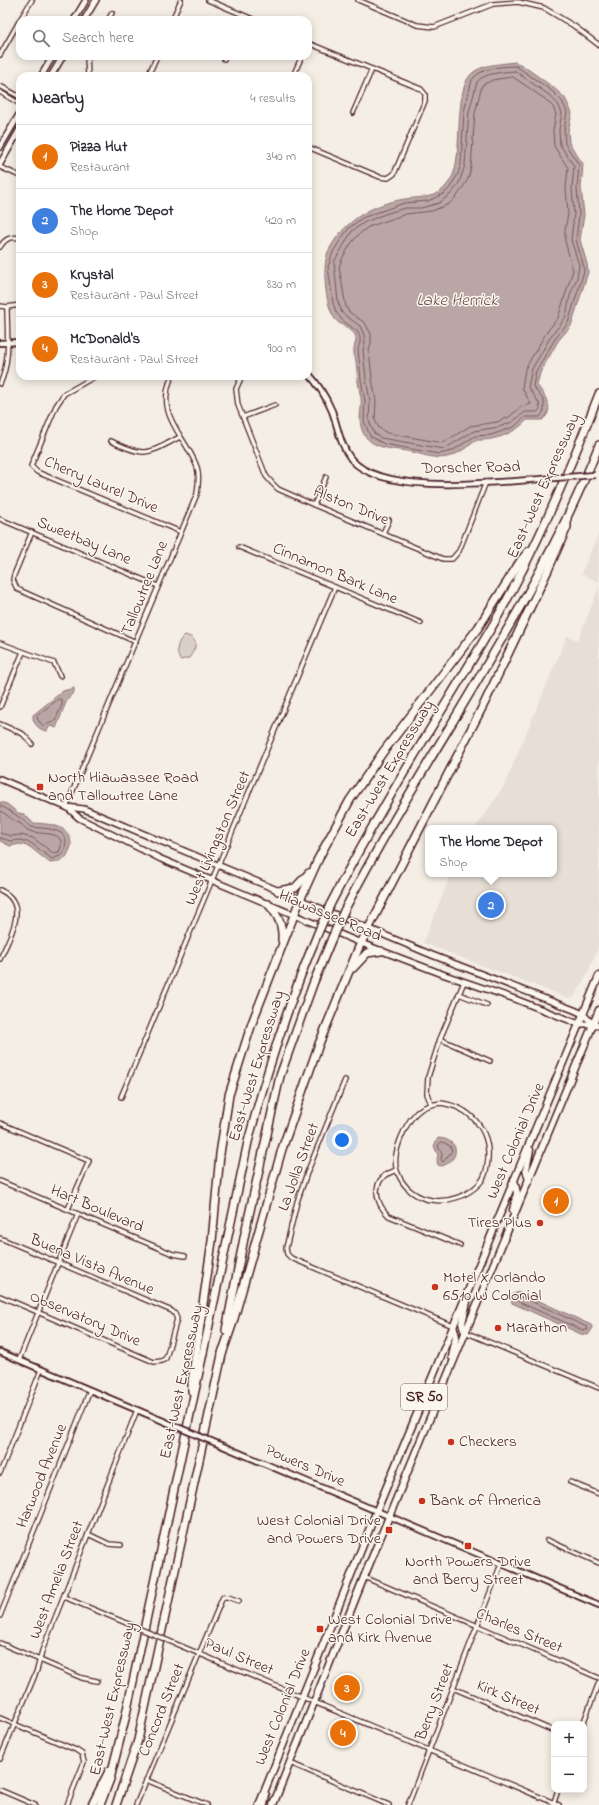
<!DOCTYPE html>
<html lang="en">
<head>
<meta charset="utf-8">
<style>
  :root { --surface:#fff; --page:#f7f7f7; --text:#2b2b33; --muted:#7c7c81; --line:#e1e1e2; --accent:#1a73e8 }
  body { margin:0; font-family:"Indie Flower",sans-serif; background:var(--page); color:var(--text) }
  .controls { position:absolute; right:12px; bottom:12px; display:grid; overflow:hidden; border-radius:8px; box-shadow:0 2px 10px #0003 }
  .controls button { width:36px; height:36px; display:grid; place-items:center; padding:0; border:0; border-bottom:1px solid var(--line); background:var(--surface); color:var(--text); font:20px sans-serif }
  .you { position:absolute; left:342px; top:1140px; width:14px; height:14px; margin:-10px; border:3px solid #fff; border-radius:50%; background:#1a73e8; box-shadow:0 0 0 6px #1a73e833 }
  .badge { display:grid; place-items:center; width:26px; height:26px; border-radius:50%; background:var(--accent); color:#fff; font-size:13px; font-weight:700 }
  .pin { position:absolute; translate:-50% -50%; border:2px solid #fff; box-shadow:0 1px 4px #0006 }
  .popup { position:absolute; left:425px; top:825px; width:132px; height:52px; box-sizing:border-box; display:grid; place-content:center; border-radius:8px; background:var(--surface); filter:drop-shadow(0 1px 3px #0005); font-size:13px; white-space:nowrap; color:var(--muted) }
  .popup b { font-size:15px; color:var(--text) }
  .popup::after { content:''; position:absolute; left:50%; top:100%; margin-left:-8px; border:8px solid transparent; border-top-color:var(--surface) }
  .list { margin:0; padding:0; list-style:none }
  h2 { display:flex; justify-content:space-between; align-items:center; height:52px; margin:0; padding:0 16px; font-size:17px }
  h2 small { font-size:13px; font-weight:400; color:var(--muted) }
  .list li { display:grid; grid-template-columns:26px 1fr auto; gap:12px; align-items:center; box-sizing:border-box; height:64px; padding:0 16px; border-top:1px solid var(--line) }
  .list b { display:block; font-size:15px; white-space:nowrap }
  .list p { margin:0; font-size:13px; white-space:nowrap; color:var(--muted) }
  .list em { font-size:13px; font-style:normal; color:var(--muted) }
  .icon { flex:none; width:22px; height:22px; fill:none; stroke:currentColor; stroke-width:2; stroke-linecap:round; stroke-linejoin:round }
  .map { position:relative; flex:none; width:599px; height:1805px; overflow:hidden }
  .search { position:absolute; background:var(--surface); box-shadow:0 2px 10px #0003; left:16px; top:16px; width:296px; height:44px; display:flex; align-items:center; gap:10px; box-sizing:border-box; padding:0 14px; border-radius:12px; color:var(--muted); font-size:15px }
  .panel { position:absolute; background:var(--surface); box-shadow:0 2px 10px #0003; left:16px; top:72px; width:296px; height:308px; border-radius:12px }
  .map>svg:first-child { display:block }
</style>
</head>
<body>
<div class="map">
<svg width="599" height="1805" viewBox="0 0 599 1805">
  <rect width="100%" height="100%" fill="#f4eee4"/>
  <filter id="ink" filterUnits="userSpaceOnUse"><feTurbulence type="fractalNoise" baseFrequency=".025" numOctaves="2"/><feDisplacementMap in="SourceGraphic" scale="8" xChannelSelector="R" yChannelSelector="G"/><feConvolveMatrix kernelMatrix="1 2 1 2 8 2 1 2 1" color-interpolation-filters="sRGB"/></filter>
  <g filter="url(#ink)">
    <!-- built -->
    <g fill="#e7dfd6">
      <path d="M599 533V582L581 574Z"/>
      <path d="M599 587V946L585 979 574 997 568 998 423 943 451 874H554V828H475L504 786 567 636 578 640Z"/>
    </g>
    <!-- green -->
    <path fill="#dbd0c9" stroke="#92787a" d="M185 635C200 639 196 648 189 658L180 660C175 650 177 642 185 635Z"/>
    <!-- water -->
    <g fill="#baa7a5" stroke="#8d7174">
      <path d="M515 62 522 65 554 88 565 98 572 113 568 131 569 143 583 164 581 188 584 215 580 240 587 264 588 272 571 326 558 341 540 373 537 385C545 396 556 410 542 420H527C515 433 495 441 477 440 468 446 458 455 447 457 437 460 418 453 407 451 386 448 362 448 360 420 360 413 362 405 361 398 358 386 357 374 356 361 355 357 353 352 354 349 354 344 357 342 356 337 353 328 340 326 335 319 325 306 322 266 328 252 343 221 372 204 405 199 426 196 438 200 451 179 465 157 451 85 475 71 486 64 502 64 515 62Z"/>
      <path d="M74 688V692C64 701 62 715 56 728L52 726 49 727 47 731C39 730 32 723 33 715L63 691Z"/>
      <path d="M0 802 7 804 18 813 24 814 33 823C48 824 72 824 71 846 70 850 67 855 66 858L58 862 50 863 30 847 20 844 10 846 0 841Z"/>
      <path d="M438 1138C461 1139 460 1160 442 1166L438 1165 437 1160 438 1155 434 1146Z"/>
      <path d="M520 1292 591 1325 593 1328 588 1335 581 1334 512 1303 511 1300 513 1294Z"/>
    </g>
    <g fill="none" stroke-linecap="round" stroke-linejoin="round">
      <!-- shore -->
      <g stroke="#77555c" stroke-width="1">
        <path d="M516 66 552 91 562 101 567 112 564 131 565 144 579 165 577 188 579 215 576 240 583 264 584 271 568 323 555 339 536 371 533 386 544 401V411L540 417H525L514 427 491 435 475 436 452 451 439 454 384 444 370 436 364 421 365 401 361 380 358 349 360 343V337L357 331 343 321 336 312 333 303 328 267 333 252 341 239 349 228 362 218 404 203 428 201 443 194 449 189 458 174 461 164 464 111 472 80C479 68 503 66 516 66Z"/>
        <path d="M515 71 549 95 558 104 562 113 559 130 560 145 574 166 572 188 574 214 571 240 579 265 577 278 570 295 566 316 560 325 551 336 532 369 528 387 539 403 540 409 537 412H525L512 422 499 427 474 431 444 449 381 438 374 433 369 421 370 401 366 379 363 350 365 343 364 335 360 326 342 313 338 302 334 262 352 231 365 222 385 214 405 208H421L439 203 452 193 459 183 465 165 469 112 477 82C483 73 504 72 515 71Z"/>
        <path d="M513 77 545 99 553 107 556 114 553 130 554 146 568 168 566 188 568 214 565 230V241L573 270 558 318 546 333 525 369 522 388 531 404 521 407 509 417 497 422 470 426 443 443 387 433 379 428 375 420 376 401 372 378 369 351 371 343V334L365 323 349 312 346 307 339 267 343 257 350 245 357 236 368 227 406 214 432 211 449 204 458 195 468 179 471 167 475 113 482 85 493 80Z"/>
        <path d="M59 699 62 700V705L55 721 43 726 38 720 37 716Z"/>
        <path d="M0 806C7 808 25 821 31 827 49 829 76 828 62 855L52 859 31 843 20 840 11 841 0 838"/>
        <path d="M0 811C6 813 8 817 13 820 15 822 19 822 21 824 24 826 25 829 28 830 37 837 70 827 59 852L53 853 33 838 21 835 11 836 0 833"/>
        <path d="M443 1142 450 1146 452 1151 443 1162 441 1160 442 1154 438 1146 440 1143Z"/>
        <path d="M517 1297 524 1298 587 1327 588 1330H582L521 1303 516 1300Z"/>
      </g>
      <!-- minor casing -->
      <g stroke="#4a1f2b" stroke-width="6">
        <g id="minor">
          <path d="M208 0 255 20"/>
          <path d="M358 0 417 25 434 27 493 4 518 2 544 8 574 26 599 45"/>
          <path d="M20 20 32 0"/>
          <path d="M108 20 112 13"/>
          <path d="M172 20 181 0"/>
          <path d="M308 43 421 89 425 94V101L394 174 388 178 380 177 308 147"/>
          <path d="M0 55 20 20"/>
          <path d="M87 56 88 76"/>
          <path d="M224 59 225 56"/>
          <path d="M148 76 157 56"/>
          <path d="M293 76 302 56"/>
          <path d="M0 86 20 97"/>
          <path d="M0 92 20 104"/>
          <path d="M353 113 372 69"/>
          <path d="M0 167 20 176"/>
          <path d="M0 247C5 239 10 236 20 238"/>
          <path d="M0 306 7 307 20 305"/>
          <path d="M96 376 64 394 56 406 31 466 37 472 181 532"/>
          <path d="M242 376 236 389 238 405 266 476 272 483 278 489 314 505 443 559H452L459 551 486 482"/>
          <path d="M0 384C11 360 7 333 7 307"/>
          <path d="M243 417 275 405"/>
          <path d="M111 441C146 458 147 454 180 437"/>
          <path d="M314 505 326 477"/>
          <path d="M0 519 158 586"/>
          <path d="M32 532 14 575 13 580 17 589 136 642"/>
          <path d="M383 533 389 520"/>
          <path d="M239 547 421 623"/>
          <path d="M0 643 54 663 60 676"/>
          <path d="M0 707 23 652"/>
          <path d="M0 724 23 734 32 744"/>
          <path d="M66 807 197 494C198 485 200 476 197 467 185 434 154 416 172 376"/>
          <path d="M0 890C31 904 9 938 0 959"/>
          <path d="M459 994 487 1005"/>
          <path d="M440 1039 490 1061"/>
          <path d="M345 1080 307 1173 297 1202 286 1248 287 1254 291 1258 453 1326"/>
          <path d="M121 1097 335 587"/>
          <path d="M441 1103C470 1107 490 1129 488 1159 487 1168 486 1177 479 1184 455 1208 410 1208 397 1171 391 1154 406 1119 421 1109 427 1105 434 1104 441 1103Z"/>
          <path d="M431 1104 427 1094 428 1077 440 1039 464 982"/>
          <path d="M0 1123 89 1161 68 1209"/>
          <path d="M396 1170C393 1172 387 1173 384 1176 371 1188 378 1206 389 1216L460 1245"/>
          <path d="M0 1181 173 1254 185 1256"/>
          <path d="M0 1238 172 1311 175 1314 177 1319 166 1358 162 1361 154 1362 0 1296"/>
          <path d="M465 1332 599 1388"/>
          <path d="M19 1360 78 1214"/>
          <path d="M0 1473 41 1370"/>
          <path d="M570 1482 599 1494"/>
          <path d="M88 1534 109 1544 121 1545"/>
          <path d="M547 1540 599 1563"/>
          <path d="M364 1577 599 1678"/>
          <path d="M64 1597 131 1625"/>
          <path d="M0 1616 90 1390"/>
          <path d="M169 1641 559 1805"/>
          <path d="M0 1643 82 1678 97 1681"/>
          <path d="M453 1688 554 1731"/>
          <path d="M0 1718 76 1750 82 1754 84 1762 67 1805"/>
          <path d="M583 1724 599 1682"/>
          <path d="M0 1759 37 1670 42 1651 137 1410"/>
          <path d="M290 1763 389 1805"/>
          <path d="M146 1780 207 1805"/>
          <path d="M0 1790 35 1805"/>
          <path d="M136 1805 222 1599 223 1597H228L239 1601"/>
          <path d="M408 1805 501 1564"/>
          <path d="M553 1805 558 1790"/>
        </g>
      </g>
      <!-- tertiary casing -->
      <g stroke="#4a1f2b" stroke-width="8">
        <g id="tertiary">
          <path d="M0 343 20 342"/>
          <path d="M308 373C318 384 326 397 332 411 338 427 340 445 351 459 383 498 507 481 554 478"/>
          <path d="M0 1352 175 1426"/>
          <path d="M211 1441 599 1605"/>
        </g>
      </g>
      <!-- secondary casing -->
      <g stroke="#4a1f2b" stroke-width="8">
        <g id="secondary">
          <path d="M74 20 86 0"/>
          <path d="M84 20 96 0"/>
          <path d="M41 76 53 56"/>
          <path d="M51 76 63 56"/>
          <path d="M0 147 20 113"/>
          <path d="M0 164 20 129"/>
          <path d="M0 779 66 807 84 809 432 955 574 1010 583 1014 593 1024 599 1026"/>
          <path d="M67 807 79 818 161 859 361 943 445 975 515 999 579 1024H593"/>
        </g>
      </g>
      <!-- trunk casing -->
      <g stroke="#4a1f2b" stroke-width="9">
        <g id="trunk">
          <path d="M529 1180 526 1170 530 1150"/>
          <path d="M513 1210 517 1193 514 1180"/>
          <path d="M465 1332 462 1323 467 1302"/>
          <path d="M452 1357 456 1336 453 1326"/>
          <path d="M259 1805 377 1510 599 976"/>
          <path d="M264 1805 266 1795"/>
          <path d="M273 1805 364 1577 599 1010"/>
        </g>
      </g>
      <!-- motorway casing -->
      <g stroke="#4a1f2b" stroke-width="10">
        <g id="motorway">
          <path d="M317 861 350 800 383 752 478 628 521 560 529 551"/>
          <path d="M278 891 295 888 309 873"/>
          <path d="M268 904C278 915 283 925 282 940"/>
          <path d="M330 905C379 809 438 718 493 625 535 552 568 473 599 394"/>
          <path d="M344 911C425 754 533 610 599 445"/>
          <path d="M353 968 367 953 381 951"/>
          <path d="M226 1330 245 1233 280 1076 313 984 332 938"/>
          <path d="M222 1354 233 1322 282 1149 319 1044 359 947 485 702 548 570 567 527V517"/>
          <path d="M192 1391V1381L212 1241 220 1154 229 1095 252 1023 300 900 319 858"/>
          <path d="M92 1805 109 1771"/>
          <path d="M100 1805 110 1779 125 1719 248 1142C267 1070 289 1001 318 933"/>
          <path d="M116 1805 138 1740 223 1350"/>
        </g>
      </g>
      <!-- minor -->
      <use href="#minor" stroke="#fbf7ec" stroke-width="3.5"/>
      <!-- tertiary -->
      <use href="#tertiary" stroke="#fbf7ec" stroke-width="4.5"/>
      <!-- secondary -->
      <use href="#secondary" stroke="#fbf7ec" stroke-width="5"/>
      <!-- trunk -->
      <use href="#trunk" stroke="#fbf7ec" stroke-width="6"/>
      <!-- motorway -->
      <use href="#motorway" stroke="#fbf7ec" stroke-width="7"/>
      <!-- minor-bridge casing -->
      <g stroke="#4a1f2b" stroke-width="6" stroke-linecap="butt">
        <path id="minor-bridge" d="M131 1625 169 1641"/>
      </g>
      <!-- tertiary-bridge casing -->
      <g stroke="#4a1f2b" stroke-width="8" stroke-linecap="butt">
        <g id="tertiary-bridge">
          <path d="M554 478 595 475"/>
          <path d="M175 1426 211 1441"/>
        </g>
      </g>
      <!-- motorway-bridge casing -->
      <g stroke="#4a1f2b" stroke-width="10" stroke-linecap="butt">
        <g id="motorway-bridge">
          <path d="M318 933 330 905"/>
          <path d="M332 938 344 911"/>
        </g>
      </g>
      <!-- minor-bridge -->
      <use href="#minor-bridge" stroke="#fbf7ec" stroke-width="3.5"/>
      <!-- tertiary-bridge -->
      <use href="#tertiary-bridge" stroke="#fbf7ec" stroke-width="4.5"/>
      <!-- motorway-bridge -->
      <use href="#motorway-bridge" stroke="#fbf7ec" stroke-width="7"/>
    </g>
  </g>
  <!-- markers -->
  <g fill="#c8321e" stroke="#fbf7ec" stroke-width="1.5">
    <rect x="36" y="783" width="8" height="8" rx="2"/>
    <circle cx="540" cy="1223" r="4"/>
    <circle cx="435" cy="1287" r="4"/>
    <circle cx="498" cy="1328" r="4"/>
    <circle cx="451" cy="1442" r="4"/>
    <circle cx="422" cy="1501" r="4"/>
    <rect x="385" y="1526" width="8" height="8" rx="2"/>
    <rect x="464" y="1542" width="8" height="8" rx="2"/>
    <rect x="316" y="1625" width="8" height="8" rx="2"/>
  </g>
  <g text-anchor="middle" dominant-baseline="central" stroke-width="3" stroke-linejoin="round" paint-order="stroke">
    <!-- shield labels -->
    <rect fill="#fbf7ec" stroke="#7f6065" stroke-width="1" x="401" y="1384" width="46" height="26" rx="3"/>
    <g font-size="15" font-weight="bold" fill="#4a1f2b">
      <text x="424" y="1397">SR 50</text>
    </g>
    <!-- street labels -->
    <g font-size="16" fill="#4a1f2b" stroke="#fbf7ec">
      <text transform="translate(471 468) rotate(-1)">Dorscher Road</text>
      <text transform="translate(101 485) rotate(23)">Cherry Laurel Drive</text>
      <text transform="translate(544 486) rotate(-66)">East-West Expressway</text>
      <text transform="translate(351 506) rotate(22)">Alston Drive</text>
      <text transform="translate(84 541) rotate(23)">Sweetbay Lane</text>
      <text transform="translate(335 574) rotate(23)">Cinnamon Bark Lane</text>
      <text transform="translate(145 588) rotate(-68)">Tallowtree Lane</text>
      <text transform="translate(390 769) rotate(-59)">East-West Expressway</text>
      <text transform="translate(218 838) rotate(-67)">West Livingston Street</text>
      <text transform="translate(330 916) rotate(23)">Hiawassee Road</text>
      <text transform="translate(257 1066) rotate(-73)">East-West Expressway</text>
      <text transform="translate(516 1141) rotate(-67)">West Colonial Drive</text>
      <text transform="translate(299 1167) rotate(-70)">La Jolla Street</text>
      <text transform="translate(97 1209) rotate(23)">Hart Boulevard</text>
      <text transform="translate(92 1265) rotate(23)">Buena Vista Avenue</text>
      <text transform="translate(85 1319) rotate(23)">Observatory Drive</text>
      <text transform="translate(182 1382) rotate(-78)">East-West Expressway</text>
      <text transform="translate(305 1466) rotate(23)">Powers Drive</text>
      <text transform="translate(42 1476) rotate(-68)">Harwood Avenue</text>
      <text transform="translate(57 1580) rotate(-69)">West Amelia Street</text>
      <text transform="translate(519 1631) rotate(23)">Charles Street</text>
      <text transform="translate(239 1657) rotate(23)">Paul Street</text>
      <text transform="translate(508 1698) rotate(23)">Kirk Street</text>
      <text transform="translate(113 1699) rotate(-77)">East-West Expressway</text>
      <text transform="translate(435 1702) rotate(-69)">Berry Street</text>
      <text transform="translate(283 1707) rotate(-68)">West Colonial Drive</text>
      <text transform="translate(162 1710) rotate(-68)">Concord Street</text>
    </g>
    <!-- poi labels -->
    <g font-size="16" fill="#4a1f2b" stroke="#fbf7ec" text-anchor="start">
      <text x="48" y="778">North Hiawassee Road<tspan x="48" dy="18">and Tallowtree Lane</tspan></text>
      <text x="532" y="1223" text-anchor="end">Tires Plus</text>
      <text x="443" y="1278">Motel X Orlando<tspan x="443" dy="18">6510 W Colonial</tspan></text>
      <text x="506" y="1328">Marathon</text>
      <text x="459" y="1442">Checkers</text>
      <text x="430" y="1501">Bank of America</text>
      <text x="381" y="1521" text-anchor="end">West Colonial Drive<tspan x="381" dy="18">and Powers Drive</tspan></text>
      <text x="468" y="1562" text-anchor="middle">North Powers Drive<tspan x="468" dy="18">and Berry Street</tspan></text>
      <text x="328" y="1620">West Colonial Drive<tspan x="328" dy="18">and Kirk Avenue</tspan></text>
    </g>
    <!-- water labels -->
    <g font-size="17" font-style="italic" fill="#714f56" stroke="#fbf7ec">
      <text x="457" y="300">Lake Herrick</text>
    </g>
  </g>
</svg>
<div class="controls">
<button>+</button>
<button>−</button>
</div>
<div class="you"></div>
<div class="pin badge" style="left:556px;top:1201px;background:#e8710a">1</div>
<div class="pin badge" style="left:491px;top:905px;background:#3f7fe0">2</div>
<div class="popup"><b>The Home Depot</b>Shop</div>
<div class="pin badge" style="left:347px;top:1688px;background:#e8710a">3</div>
<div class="pin badge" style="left:343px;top:1733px;background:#e8710a">4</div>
<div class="search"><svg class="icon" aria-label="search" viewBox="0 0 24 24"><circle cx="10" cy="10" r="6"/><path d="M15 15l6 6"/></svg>Search here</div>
<section class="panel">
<h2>Nearby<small>4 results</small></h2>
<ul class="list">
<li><span class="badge" style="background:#e8710a">1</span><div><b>Pizza Hut</b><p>Restaurant</p></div><em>340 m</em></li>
<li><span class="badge" style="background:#3f7fe0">2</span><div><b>The Home Depot</b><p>Shop</p></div><em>420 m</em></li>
<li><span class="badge" style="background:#e8710a">3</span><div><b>Krystal</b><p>Restaurant · Paul Street</p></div><em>830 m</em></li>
<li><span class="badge" style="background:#e8710a">4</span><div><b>McDonald's</b><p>Restaurant · Paul Street</p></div><em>900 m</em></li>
</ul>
</section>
</div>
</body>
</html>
